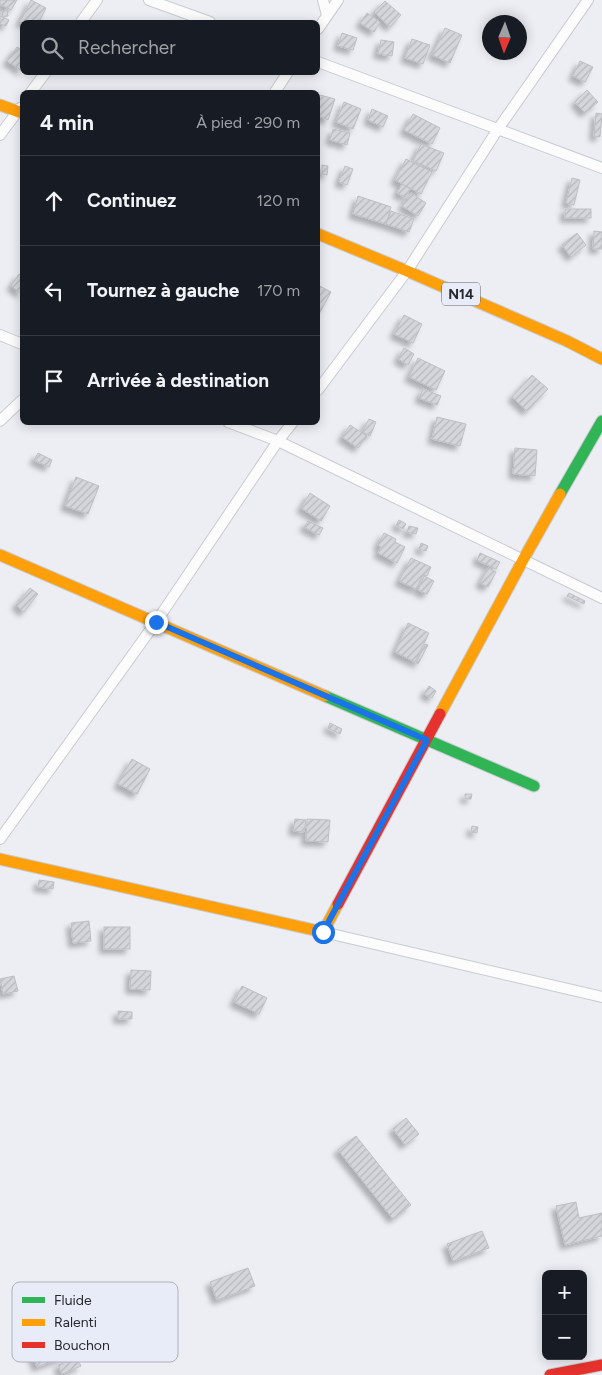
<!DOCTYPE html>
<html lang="fr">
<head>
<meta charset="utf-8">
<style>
  :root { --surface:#171b24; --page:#242831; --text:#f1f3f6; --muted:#9ea1a6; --line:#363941 }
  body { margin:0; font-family:Figtree,sans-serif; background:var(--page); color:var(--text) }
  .controls { position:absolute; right:15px; bottom:15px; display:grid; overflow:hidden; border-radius:8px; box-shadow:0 2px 12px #0003 }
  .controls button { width:45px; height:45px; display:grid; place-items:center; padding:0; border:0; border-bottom:1px solid var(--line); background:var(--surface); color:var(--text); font:25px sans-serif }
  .compass { position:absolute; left:482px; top:15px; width:45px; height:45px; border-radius:50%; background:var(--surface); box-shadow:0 2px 12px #0003; rotate:182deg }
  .stop { position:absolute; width:15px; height:15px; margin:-11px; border:4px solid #1a73e8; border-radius:50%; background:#fff }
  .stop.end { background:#1a73e8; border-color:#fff; box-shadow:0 1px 5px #0008 }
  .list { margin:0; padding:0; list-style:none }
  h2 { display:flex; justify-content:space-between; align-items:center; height:65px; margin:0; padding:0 20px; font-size:21px }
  h2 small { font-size:16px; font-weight:400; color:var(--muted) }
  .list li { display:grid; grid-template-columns:32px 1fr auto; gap:15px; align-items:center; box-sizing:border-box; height:90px; padding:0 20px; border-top:1px solid var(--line) }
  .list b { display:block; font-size:19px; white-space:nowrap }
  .list em { font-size:16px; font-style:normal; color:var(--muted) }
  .icon { flex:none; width:28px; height:28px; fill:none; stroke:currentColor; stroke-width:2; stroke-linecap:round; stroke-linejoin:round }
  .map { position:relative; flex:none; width:602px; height:1375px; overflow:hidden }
  .search { position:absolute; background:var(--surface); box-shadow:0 2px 12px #0003; left:20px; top:20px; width:300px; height:55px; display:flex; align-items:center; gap:12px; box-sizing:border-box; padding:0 18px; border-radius:8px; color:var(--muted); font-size:19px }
  .panel { position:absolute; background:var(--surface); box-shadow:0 2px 12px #0003; left:20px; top:90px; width:300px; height:335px; border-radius:8px }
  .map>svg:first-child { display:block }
</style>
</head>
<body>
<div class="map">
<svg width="602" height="1375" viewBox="0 0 602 1375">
  <defs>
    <pattern id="building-hatch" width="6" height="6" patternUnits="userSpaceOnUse" patternTransform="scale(1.25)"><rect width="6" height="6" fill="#d4d6db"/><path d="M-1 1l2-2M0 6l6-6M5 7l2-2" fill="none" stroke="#b6b8bc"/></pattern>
    <filter id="shadow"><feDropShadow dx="-4.5" dy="4.5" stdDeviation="2.5" flood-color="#0004"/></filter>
  </defs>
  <rect width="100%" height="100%" fill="#eceef4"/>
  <!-- building -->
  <g fill="url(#building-hatch)" stroke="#bdbfc4" filter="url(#shadow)">
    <path d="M0 0H17L11 10 0 4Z"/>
    <path d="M31 0 46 8 39 22 22 23 20 22Z"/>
    <path d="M385 1 401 15 390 27 374 12Z"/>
    <path d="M7 10 8 16 3 17 2 11Z"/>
    <path d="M367 13 380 22 374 32 360 23Z"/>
    <path d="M0 16 9 20 6 26 0 24Z"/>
    <path d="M445 28 462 35 450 63 432 55Z"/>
    <path d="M342 33 357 38 353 50 338 46Z"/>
    <path d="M412 39 430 45 423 64 405 58Z"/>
    <path d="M381 40 394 42 392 56 378 54Z"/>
    <path d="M17 47 22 50V71L7 61Z"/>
    <path d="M580 61 593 67 585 82 573 76Z"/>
    <path d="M587 90 598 102 585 113 575 102Z"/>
    <path d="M320 95 335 99 328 120 318 116V101Z"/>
    <path d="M344 102 361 109 353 129 336 122Z"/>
    <path d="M372 109 388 116 383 127 368 120Z"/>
    <path d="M596 113 602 114 600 137 594 136Z"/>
    <path d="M413 114 440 128 432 144 404 130Z"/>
    <path d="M333 129 350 133 347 145 330 140Z"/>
    <path d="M421 144 444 153 436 171 413 161Z"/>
    <path d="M406 159 432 172 421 194 395 180Z"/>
    <path d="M322 165 328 166 327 175 322 174Z"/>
    <path d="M345 166 353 169 347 185 339 182Z"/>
    <path d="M572 178 580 180 574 205 566 203Z"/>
    <path d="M402 184 410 189 405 197 397 193Z"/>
    <path d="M411 193 426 203 418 216 402 206Z"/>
    <path d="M358 196 391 207 386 224 353 214Z"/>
    <rect x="565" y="209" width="26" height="9"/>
    <path d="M391 211 414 219 409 232 386 224Z"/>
    <path d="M594 231 602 232V249H593Z"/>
    <path d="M577 233 586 245 571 257 562 245Z"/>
    <path d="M19 274 22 277V294L11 286Z"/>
    <path d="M318 285 331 292 319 314 318 313Z"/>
    <path d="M404 315 422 324 413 343 394 334Z"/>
    <path d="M404 348 414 354 408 365 398 359Z"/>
    <path d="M418 358 445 371 436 390 409 377Z"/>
    <path d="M532 375 548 389 527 411 512 397Z"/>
    <path d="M423 389 441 396 437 405 419 398Z"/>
    <path d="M437 417 466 424 460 446 432 439Z"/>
    <path d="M369 419 376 422 370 436 362 432Z"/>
    <path d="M350 425 367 436 358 448 342 437Z"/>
    <path d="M515 448 537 450 535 476 513 474Z"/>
    <path d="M38 453 52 460 49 467 34 460Z"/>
    <path d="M76 477 99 486 88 514 65 506Z"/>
    <path d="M310 493 330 506 321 521 301 508Z"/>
    <path d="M399 520 406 524 403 529 396 525Z"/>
    <path d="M308 521 323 528 319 535 304 527Z"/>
    <path d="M409 526 418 528 416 534 407 532Z"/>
    <path d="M384 533 396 539 395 542 405 547 397 563 378 553 381 547 378 545Z"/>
    <path d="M421 543 428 546 426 551 419 549Z"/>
    <path d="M480 553 500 562 496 569 477 560Z"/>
    <path d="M411 558 431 567 427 576 423 575 416 589 399 581Z"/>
    <path d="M488 568 496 572 488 587 480 583Z"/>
    <path d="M424 576 434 581 427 594 418 590Z"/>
    <path d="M30 588 38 594 24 612 16 605Z"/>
    <path d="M569 593 585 601 584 604 567 596Z"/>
    <path d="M408 623 429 633 415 662 395 652Z"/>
    <path d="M425 644 428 645 418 664 416 663Z"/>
    <path d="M429 686 436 691 432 698 424 694Z"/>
    <path d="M330 723 342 729 340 734 328 728Z"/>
    <path d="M132 759 150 769 137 794 118 784Z"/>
    <path d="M465 794H472L471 799H465Z"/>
    <path d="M295 819 306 820 304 832 293 831Z"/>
    <path d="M307 819 330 820 328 842 306 841Z"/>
    <path d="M472 826 478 827 477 833 471 832Z"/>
    <path d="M39 880 54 882 53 889 38 887Z"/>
    <path d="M89 921 91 941 73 943 71 923Z"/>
    <rect x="104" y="927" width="26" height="22"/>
    <path d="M131 970 151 971 150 990 130 989Z"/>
    <path d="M14 976 18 991 3 994 0 979Z"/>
    <path d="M242 986 267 998 259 1014 234 1002Z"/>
    <path d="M118 1011 132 1012V1019H118Z"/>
    <path d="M406 1118 419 1134 405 1145 393 1129Z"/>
    <path d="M356 1136 411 1205 393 1219 338 1150Z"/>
    <path d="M576 1202 579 1218 602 1213V1236L565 1245 556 1206Z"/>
    <path d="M482 1231 489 1248 453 1261 447 1244Z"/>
    <path d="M248 1268 255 1286 217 1300 210 1282Z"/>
    <path d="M91 1329 97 1345 37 1367 31 1351Z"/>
    <path d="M77 1358 81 1366 62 1374 58 1365Z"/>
  </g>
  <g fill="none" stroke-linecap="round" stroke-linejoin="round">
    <!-- street casing -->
    <g stroke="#c9cbd0" stroke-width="12">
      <g id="street">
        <path d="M149 0 210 22"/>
        <path d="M323 0 327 15"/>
        <path d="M81 22 97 0"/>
        <path d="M318 29 338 0"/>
        <path d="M318 62 602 168"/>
        <path d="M31 92 46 72"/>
        <path d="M275 92 288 72"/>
        <path d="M0 135 20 108"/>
        <path d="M0 335 22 344"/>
        <path d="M318 390 407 271 498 129 588 0"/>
        <path d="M0 421 22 400"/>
        <path d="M228 422 278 441 602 598"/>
        <path d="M0 839 156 622 278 441 293 422"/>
        <path d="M323 932 602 997"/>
      </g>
    </g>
    <!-- fast casing -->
    <g stroke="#c9cbd0" stroke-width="13">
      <g id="fast">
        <path d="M560 494 602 421"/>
        <path d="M325 696 534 786"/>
      </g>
    </g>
    <!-- slow casing -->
    <g stroke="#c9cbd0" stroke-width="13">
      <g id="slow">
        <path d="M0 105 22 113"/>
        <path d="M318 234 407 271 567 341 602 359"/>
        <path d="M0 555 325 696"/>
        <path d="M440 714 523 560 560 494"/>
        <path d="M0 859 323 932 338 904"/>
      </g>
    </g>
    <!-- jam casing -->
    <g stroke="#c9cbd0" stroke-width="13">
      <g id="jam">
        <path d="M338 904 440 714"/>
        <path d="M550 1375 602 1365"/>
      </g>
    </g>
    <!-- street -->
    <use href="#street" stroke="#fcfcfd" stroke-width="10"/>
    <!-- fast -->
    <use href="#fast" stroke="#30b455" stroke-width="11"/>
    <!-- slow -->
    <use href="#slow" stroke="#ff9f0a" stroke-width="11"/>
    <!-- jam -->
    <use href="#jam" stroke="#e5322d" stroke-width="11"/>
  </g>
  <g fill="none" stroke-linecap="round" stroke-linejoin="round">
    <!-- route -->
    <path stroke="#1a73e8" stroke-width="6" d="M156 622 427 740 323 932"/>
  </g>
  <g text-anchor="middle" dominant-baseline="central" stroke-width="4" stroke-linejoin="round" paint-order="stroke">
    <!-- shield labels -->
    <rect fill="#e8ecf8" stroke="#606369" stroke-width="1" x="442" y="282.5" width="38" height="23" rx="4"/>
    <g font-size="14" font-weight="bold" fill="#26282c">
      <text x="461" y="294">N14</text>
    </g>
  </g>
  <!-- legend -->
  <rect x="12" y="1282" width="166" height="80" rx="8" fill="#e8ecf8" stroke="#aeb1bb" stroke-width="1"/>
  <rect x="22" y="1297" width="23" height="6" fill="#30b455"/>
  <rect x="22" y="1319" width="23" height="7" fill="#ff9f0a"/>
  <rect x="22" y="1342" width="23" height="6" fill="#e5322d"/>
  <g font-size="14" fill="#26282c">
    <text x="54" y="1305">Fluide</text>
    <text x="54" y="1327">Ralenti</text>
    <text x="54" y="1350">Bouchon</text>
  </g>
</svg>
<div class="controls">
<button>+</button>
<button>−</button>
</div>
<svg class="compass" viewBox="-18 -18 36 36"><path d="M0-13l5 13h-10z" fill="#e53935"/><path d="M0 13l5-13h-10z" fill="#9ea1a6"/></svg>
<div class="stop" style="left:323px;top:932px"></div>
<div class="stop end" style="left:156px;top:622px"></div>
<div class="search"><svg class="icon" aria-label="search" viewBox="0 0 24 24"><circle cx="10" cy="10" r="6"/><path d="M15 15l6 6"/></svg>Rechercher</div>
<section class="panel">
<h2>4 min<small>À pied · 290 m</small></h2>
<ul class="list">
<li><svg class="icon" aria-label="ahead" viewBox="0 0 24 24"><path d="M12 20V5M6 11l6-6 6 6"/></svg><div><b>Continuez</b></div><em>120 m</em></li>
<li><svg class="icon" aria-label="left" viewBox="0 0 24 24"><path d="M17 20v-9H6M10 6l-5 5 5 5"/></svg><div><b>Tournez à gauche</b></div><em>170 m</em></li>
<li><svg class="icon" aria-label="arrive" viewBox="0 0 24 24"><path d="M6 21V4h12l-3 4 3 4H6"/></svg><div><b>Arrivée à destination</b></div></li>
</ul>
</section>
</div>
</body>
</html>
